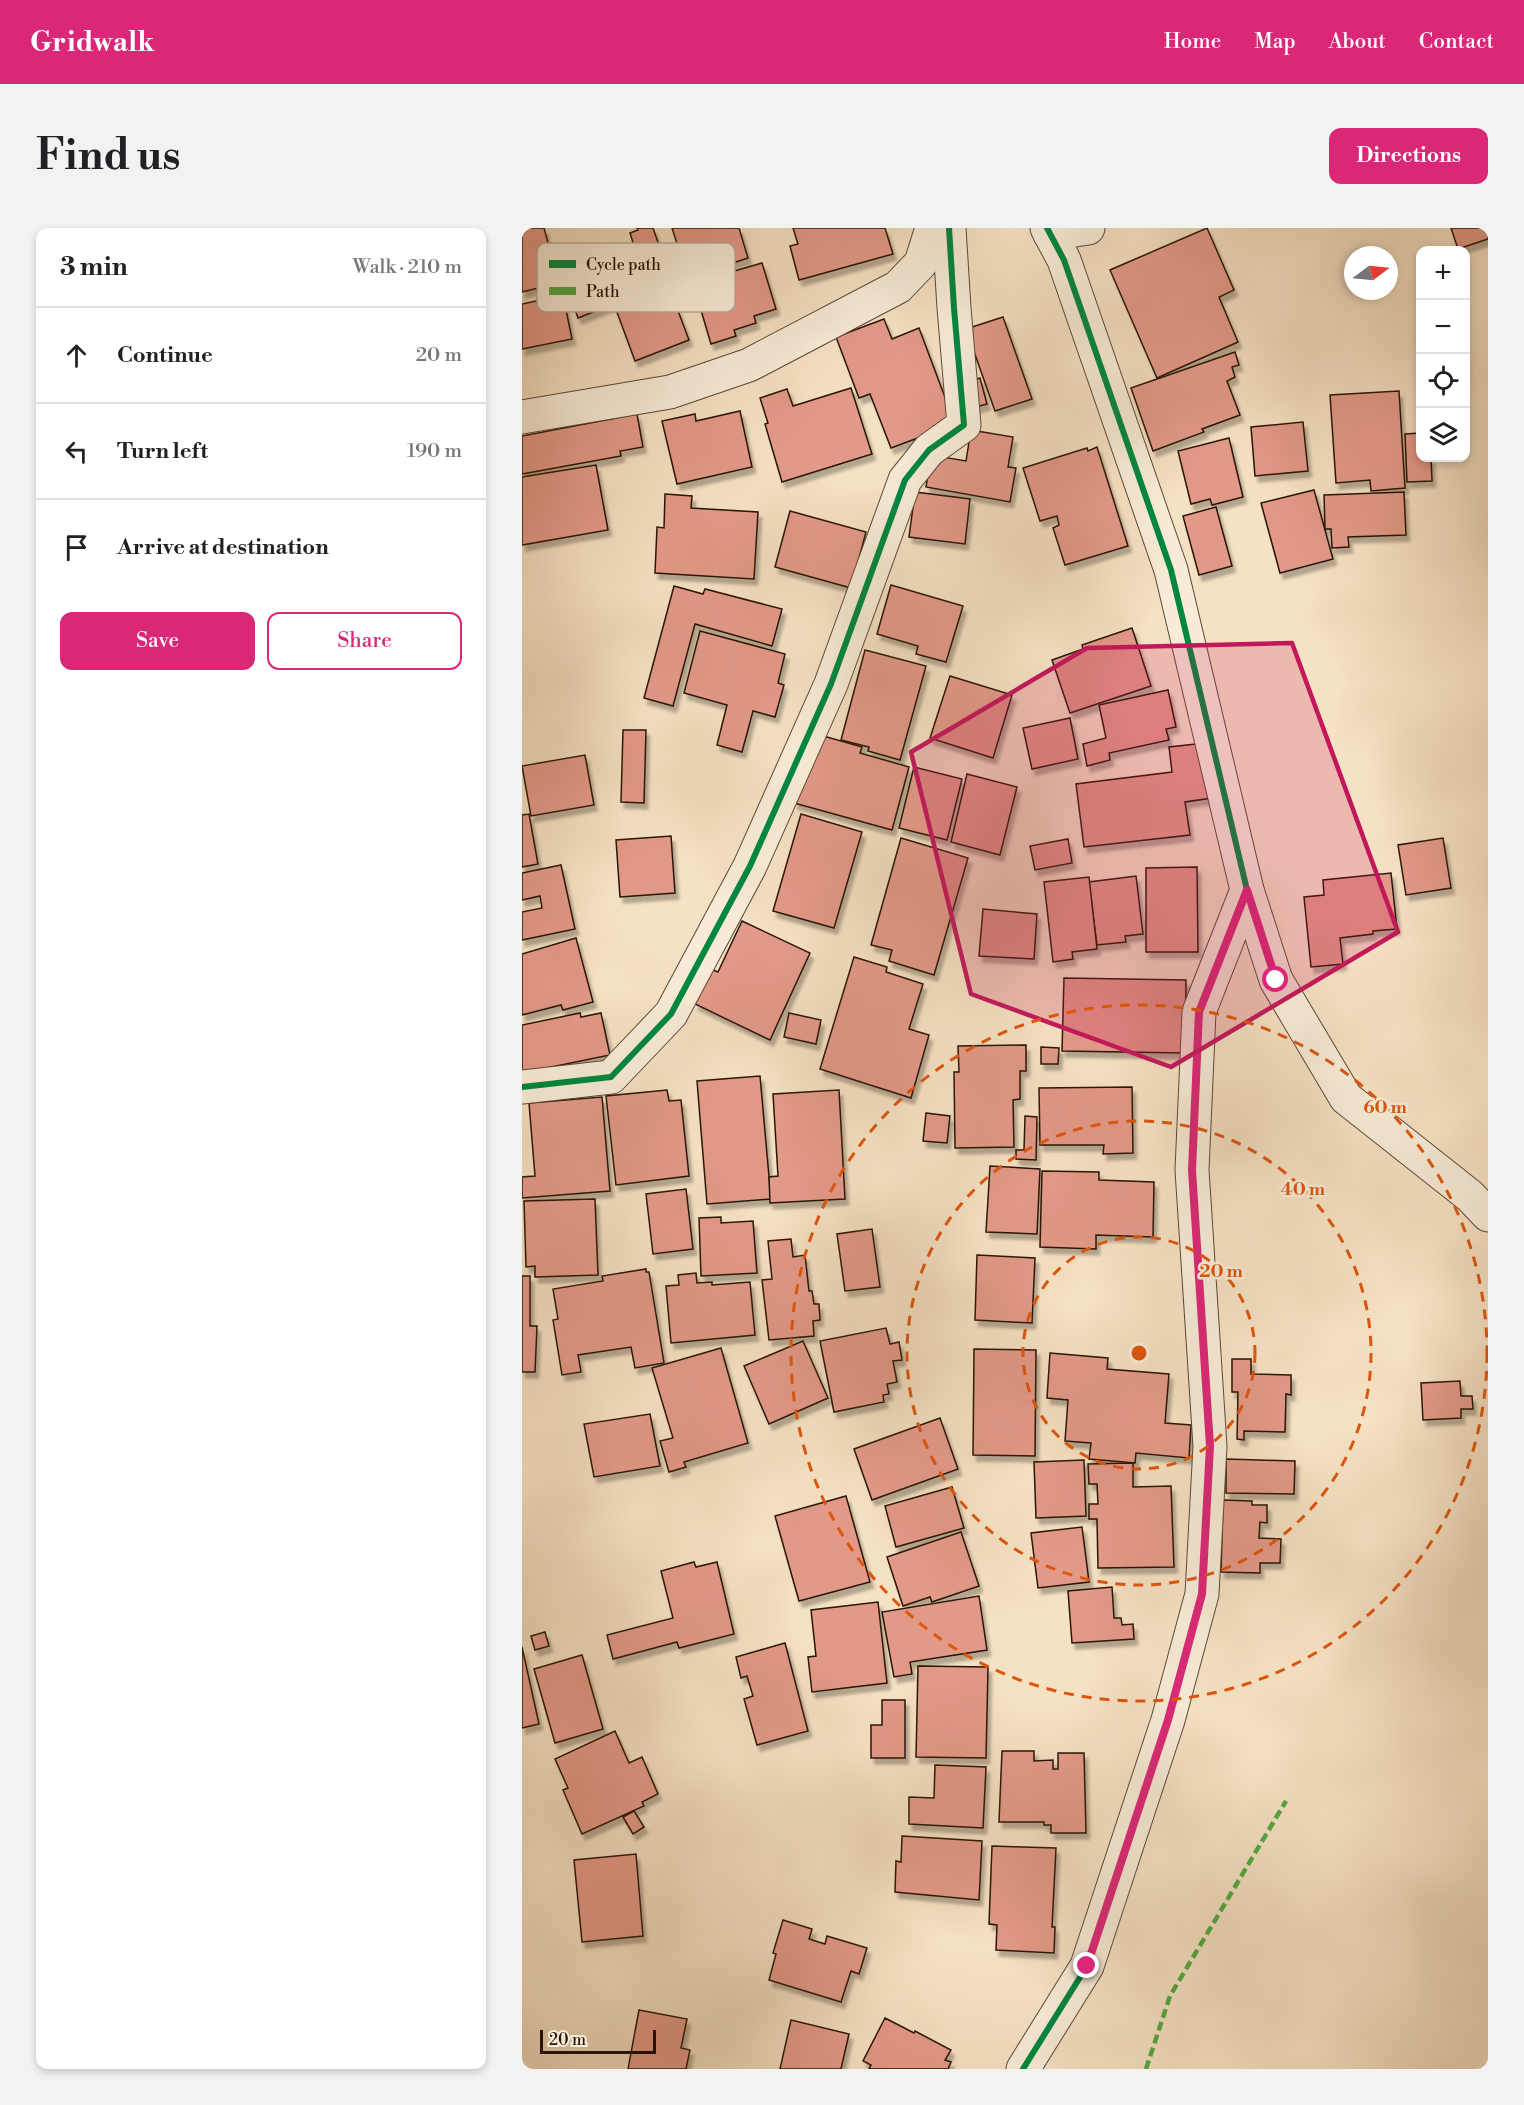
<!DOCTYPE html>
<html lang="en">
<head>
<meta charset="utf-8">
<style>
  :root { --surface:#fff; --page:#f2f2f2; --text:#202124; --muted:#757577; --line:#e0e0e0; --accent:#db2777 }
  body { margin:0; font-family:"Libre Bodoni",serif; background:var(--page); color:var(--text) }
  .controls { position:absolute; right:18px; top:18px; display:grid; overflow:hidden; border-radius:12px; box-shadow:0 3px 9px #0003 }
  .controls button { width:54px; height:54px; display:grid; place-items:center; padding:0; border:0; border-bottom:2px solid var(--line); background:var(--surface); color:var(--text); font:30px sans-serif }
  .compass { position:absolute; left:822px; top:18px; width:54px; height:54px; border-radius:50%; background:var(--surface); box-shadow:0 3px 9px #0003; rotate:74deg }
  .scale { position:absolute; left:18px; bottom:15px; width:116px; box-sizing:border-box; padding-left:6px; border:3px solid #291506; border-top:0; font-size:16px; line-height:21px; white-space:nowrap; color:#291506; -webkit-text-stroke:4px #f8ecd8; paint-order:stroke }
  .stop { position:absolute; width:18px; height:18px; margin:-14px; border:4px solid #db2777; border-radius:50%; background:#fff }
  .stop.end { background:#db2777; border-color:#fff; box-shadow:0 2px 6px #0008 }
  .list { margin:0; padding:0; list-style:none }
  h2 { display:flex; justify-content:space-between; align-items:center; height:78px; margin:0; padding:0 24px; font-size:26px }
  h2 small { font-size:20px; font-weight:400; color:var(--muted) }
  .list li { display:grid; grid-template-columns:39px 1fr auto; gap:18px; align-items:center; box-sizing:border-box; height:96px; padding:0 24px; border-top:2px solid var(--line) }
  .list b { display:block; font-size:22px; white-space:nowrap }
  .list em { font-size:20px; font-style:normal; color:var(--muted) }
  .actions { display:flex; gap:12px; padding:18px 24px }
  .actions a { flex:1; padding:14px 0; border:2px solid var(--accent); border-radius:12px; text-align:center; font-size:21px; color:var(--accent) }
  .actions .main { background:var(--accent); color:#fff }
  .icon { flex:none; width:33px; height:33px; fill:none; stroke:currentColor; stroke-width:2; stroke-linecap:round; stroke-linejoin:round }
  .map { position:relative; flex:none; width:966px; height:1841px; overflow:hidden; border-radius:12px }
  header { display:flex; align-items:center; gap:36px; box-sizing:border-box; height:84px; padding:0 30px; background:var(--accent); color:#fff }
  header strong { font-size:28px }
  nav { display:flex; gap:33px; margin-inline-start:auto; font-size:21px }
  .intro { display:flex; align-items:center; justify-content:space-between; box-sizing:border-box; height:144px; padding:0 36px }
  h1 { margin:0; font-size:42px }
  .button { padding:15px 27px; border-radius:12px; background:var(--accent); color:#fff; font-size:21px; font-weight:700 }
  main { display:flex; gap:36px; padding:0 36px }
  aside { flex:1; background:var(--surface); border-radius:12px; box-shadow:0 3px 9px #0003 }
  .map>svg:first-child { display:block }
</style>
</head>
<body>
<header>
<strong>Gridwalk</strong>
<nav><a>Home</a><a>Map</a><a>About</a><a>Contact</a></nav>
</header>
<div class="intro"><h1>Find us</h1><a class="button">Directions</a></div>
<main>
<aside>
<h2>3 min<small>Walk · 210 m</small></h2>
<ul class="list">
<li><svg class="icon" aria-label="ahead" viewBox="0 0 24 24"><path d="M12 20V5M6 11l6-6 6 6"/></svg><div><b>Continue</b></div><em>20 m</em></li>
<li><svg class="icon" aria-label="left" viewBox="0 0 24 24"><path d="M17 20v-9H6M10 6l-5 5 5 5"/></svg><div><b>Turn left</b></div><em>190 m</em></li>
<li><svg class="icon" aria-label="arrive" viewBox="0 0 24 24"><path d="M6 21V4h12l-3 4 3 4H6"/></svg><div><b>Arrive at destination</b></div></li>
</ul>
<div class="actions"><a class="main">Save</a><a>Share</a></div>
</aside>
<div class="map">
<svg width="966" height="1841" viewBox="0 0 966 1841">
  <defs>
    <filter id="shadow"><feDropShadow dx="3.5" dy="6" stdDeviation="1.5" flood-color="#0004"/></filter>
  </defs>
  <rect width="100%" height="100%" fill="#f5e1c3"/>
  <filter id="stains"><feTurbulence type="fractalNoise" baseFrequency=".00333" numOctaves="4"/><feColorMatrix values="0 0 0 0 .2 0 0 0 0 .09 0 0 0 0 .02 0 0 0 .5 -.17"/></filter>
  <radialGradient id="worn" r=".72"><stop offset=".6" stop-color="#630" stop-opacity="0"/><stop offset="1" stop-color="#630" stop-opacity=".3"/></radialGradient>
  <!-- building -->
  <g fill="#e39988" stroke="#291506" stroke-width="1.5" filter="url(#shadow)">
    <path d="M0 0H22L37 55 0 64Z"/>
    <path d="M115 0H131L141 29 118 37 108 5 116 2Z"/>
    <path d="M150 0H217L226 30 166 50Z"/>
    <path d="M271 0H363L371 26 277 52 268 18 276 16Z"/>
    <path d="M685 0 712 62 697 69 716 114 635 150 588 42Z"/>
    <path d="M929 0H966V11L936 21Z"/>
    <path d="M137 32 167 112 113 133 92 76 56 90 47 66Z"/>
    <path d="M240 35 254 81 232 88 234 95 212 102 214 108 189 116 171 55Z"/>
    <path d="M41 67 50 111 0 121V76Z"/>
    <path d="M481 89 510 171 473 183 444 101Z"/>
    <path d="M362 91 370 111 397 100 433 196 369 220 348 166 337 170 314 109Z"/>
    <path d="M713 124 717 137 710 139 713 149 705 153 718 187 680 201 682 204 631 223 609 160Z"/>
    <path d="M458 150 465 176 450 180 442 155Z"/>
    <path d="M329 160 350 226 260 254 243 196 246 195 238 170 265 161 271 178Z"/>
    <path d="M877 163 883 260 849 263 848 252 814 255 808 167Z"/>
    <path d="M218 183 230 239 155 256 140 193 173 186 174 193Z"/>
    <path d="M115 186 121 219 98 223 99 228 0 246V208Z"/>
    <path d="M781 194 786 243 733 248 729 199Z"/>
    <path d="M449 202 491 209 486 239 494 240 488 274 404 259 409 227 444 233Z"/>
    <path d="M898 205V230H909L910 253 885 254 883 206Z"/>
    <path d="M707 210 721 269 690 277 688 271 669 276 656 223Z"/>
    <path d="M575 219 606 318 543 337 531 300 537 297 535 288 518 293 501 240 565 220 566 223Z"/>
    <path d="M74 237 86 302 0 317V249Z"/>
    <path d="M792 262 811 331 758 345 739 275Z"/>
    <path d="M393 264 448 271 443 316 387 309Z"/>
    <path d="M882 264 884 307 826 309 827 319 810 320 809 301H803L802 267Z"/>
    <path d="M143 266 170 268 169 280 236 284 232 351 133 345 135 299 142 300Z"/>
    <path d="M694 279 710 338 677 347 661 288Z"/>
    <path d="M268 283 344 304 329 360 253 339Z"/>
    <path d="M369 357 441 378 424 434 394 426 396 418 355 406Z"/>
    <path d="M152 358 181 366 183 361 260 381 250 418 173 396 151 478 122 470Z"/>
    <path d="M610 400 629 458 548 485 530 432 561 421 560 417Z"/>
    <path d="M178 403 263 426 256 455 262 457 253 489 231 483 220 524 195 517 205 477 162 465Z"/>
    <path d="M343 422 404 438 378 532 346 523 347 519 319 512Z"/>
    <path d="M428 448 490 467 471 530 408 510Z"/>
    <path d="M646 462 654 499 644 501 647 512 587 525 588 532 565 538 561 516 584 510 577 477Z"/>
    <path d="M548 490 556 531 510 541 501 500Z"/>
    <path d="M101 502H124L122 575 99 574Z"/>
    <path d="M291 505 340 519 338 525 387 539 370 602 272 575Z"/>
    <path d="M683 515 690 570 663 574 668 607 562 619 554 556 650 544 647 519Z"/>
    <path d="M63 527 72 577 9 588 0 538Z"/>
    <path d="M392 539 440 551 425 612 377 600Z"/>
    <path d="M445 546 495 559 478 627 429 614Z"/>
    <path d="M7 586 16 636 0 639V587Z"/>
    <path d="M279 586 340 604 312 700 251 683Z"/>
    <path d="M149 608 153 665 98 669 94 612Z"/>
    <path d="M379 610 446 630 412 747 367 733 370 722 349 717Z"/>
    <path d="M921 610 929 660 884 667 876 617Z"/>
    <path d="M546 611 550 635 513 642 508 618Z"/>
    <path d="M39 637 53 701 0 712V684L20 680 18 668 0 672V645Z"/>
    <path d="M675 639 676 724H624V640Z"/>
    <path d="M869 645 875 701 851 703V706L818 710 821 736 789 739 782 669 802 667 801 652Z"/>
    <path d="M614 648 621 706 603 708 604 714 575 717 567 654Z"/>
    <path d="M567 649 575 721 550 724 551 731 531 734 522 654Z"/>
    <path d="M461 681 515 686 512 731 457 728Z"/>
    <path d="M220 693 288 725 248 812 173 776 189 741 196 744Z"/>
    <path d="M54 710 71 774 41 782 39 777 0 787V726Z"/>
    <path d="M332 729 365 739 364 744 401 756 387 801 407 807 389 870 298 841Z"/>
    <path d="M542 750 664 752 663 825 540 823Z"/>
    <path d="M58 785 59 789 79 785 88 827 0 845V797Z"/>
    <path d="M267 785 299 792 294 816 262 809Z"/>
    <path d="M504 817V843H498V871L491 872 492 919 433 920 432 844H437L436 818Z"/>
    <path d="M519 819 537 820 536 836H519Z"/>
    <path d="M238 848 249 971 185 976 175 853Z"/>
    <path d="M610 859 611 925 581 926 582 917H518L517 860Z"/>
    <path d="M145 862 147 873 159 872 167 948 94 957 84 868Z"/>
    <path d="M317 862 323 971 248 975 247 949 256 948 251 866Z"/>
    <path d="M80 869 88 963 0 970V949L13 948 7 875Z"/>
    <path d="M404 885 428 888 425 915 401 913Z"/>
    <path d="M503 888 515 889 514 932 494 931V922H502Z"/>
    <path d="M468 938 518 941 515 1006 464 1004Z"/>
    <path d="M520 943 577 944V952L632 954 631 1009 574 1007V1021L518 1019Z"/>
    <path d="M164 961 171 1021 131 1026 124 966Z"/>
    <path d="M73 971 76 1047 13 1049V1038L4 1039 2 973Z"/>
    <path d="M199 989V995L231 993 235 1045 179 1048 177 990Z"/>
    <path d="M350 1001 358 1059 323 1063 315 1006Z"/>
    <path d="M269 1011 271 1029 283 1027 287 1063H290L292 1076H297L298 1092 291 1093 292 1108 247 1112 240 1052 250 1051 246 1013Z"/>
    <path d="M455 1027 513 1030 510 1095 453 1092Z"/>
    <path d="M124 1041V1044H127L142 1135 113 1140 109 1119 56 1127 59 1144 40 1147 31 1092 36 1091 31 1061 81 1053 80 1048Z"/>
    <path d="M174 1045 175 1055 190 1054V1057L228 1054 233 1107 149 1115 144 1058 157 1057 156 1047Z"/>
    <path d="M0 1048H8V1098H15L13 1144H0Z"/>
    <path d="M364 1100 368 1116 377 1114 380 1132 371 1133 375 1154 365 1156 367 1166 361 1167 362 1174 312 1184 298 1113Z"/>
    <path d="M281 1113 306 1170 247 1196 222 1138Z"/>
    <path d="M199 1120 226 1215 162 1234 164 1239 147 1244 138 1213 151 1210 130 1140Z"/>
    <path d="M452 1121 514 1122 513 1228 451 1227Z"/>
    <path d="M528 1125 586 1130 585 1141 647 1146 643 1195 669 1197 667 1230 614 1225 613 1235 567 1231 569 1215 543 1213 546 1172 525 1170Z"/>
    <path d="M710 1131H729V1146L769 1147V1167L764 1166 763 1204 722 1203V1212L715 1211 716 1164H710Z"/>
    <path d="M938 1153 939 1168H950L951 1181H939V1190L901 1192 899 1155Z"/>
    <path d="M128 1186 138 1238 72 1249 62 1196Z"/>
    <path d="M418 1190 436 1241 350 1272 332 1221Z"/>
    <path d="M704 1231 773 1233 772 1266 704 1265Z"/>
    <path d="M562 1232 564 1288 514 1290 512 1234Z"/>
    <path d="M611 1235V1259L649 1258 652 1339 576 1340 575 1291H567V1276H576L575 1256H567L566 1236Z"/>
    <path d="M430 1259 442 1300 374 1319 363 1278Z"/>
    <path d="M324 1268 348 1354 277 1373 253 1288Z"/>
    <path d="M701 1272 730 1273V1277H745V1295L738 1294 737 1310 759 1311 758 1335H738V1345L699 1344Z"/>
    <path d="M560 1299 567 1354 516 1360 509 1305Z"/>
    <path d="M439 1304 457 1358 410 1374 408 1369 381 1378 365 1329Z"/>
    <path d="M172 1334 174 1339 195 1334 212 1406 157 1420 155 1414 91 1431 85 1407 151 1390 139 1343Z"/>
    <path d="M590 1359 592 1390H599L600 1397 611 1396 612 1411 550 1415 546 1363Z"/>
    <path d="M457 1368 465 1422 388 1434 390 1446 372 1449 360 1384Z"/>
    <path d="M356 1374 365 1455 290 1464 286 1429 294 1428 289 1382Z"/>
    <path d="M23 1404 27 1418 13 1422 9 1408Z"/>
    <path d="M263 1415 286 1503 235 1517 222 1471 231 1468 225 1448 219 1450 214 1429Z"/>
    <path d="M0 1419 17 1496 0 1500Z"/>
    <path d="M60 1427 81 1501 33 1515 12 1441Z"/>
    <path d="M396 1438 466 1439 464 1530 394 1529Z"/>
    <path d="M360 1472H383V1530H349V1497H360Z"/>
    <path d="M93 1503 107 1535 120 1529 136 1566 120 1574 122 1578 60 1606 41 1562 46 1560 33 1531Z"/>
    <path d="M480 1523H512V1533L531 1532V1541H536V1525H562L564 1605H529V1597H522V1594H477Z"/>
    <path d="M413 1537 464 1539 461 1600 387 1596V1569L412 1570Z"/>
    <path d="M112 1583 122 1599 111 1606 101 1589Z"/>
    <path d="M380 1608 460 1613 457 1672 373 1664 374 1633 379 1634Z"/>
    <path d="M470 1618 534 1620 530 1699H533L532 1725 474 1722 475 1697 467 1696Z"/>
    <path d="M114 1626 121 1708 60 1714 52 1632Z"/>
    <path d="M261 1692 290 1701 287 1711 303 1716 305 1708 345 1720 337 1746 329 1743 319 1774 247 1752 254 1726 251 1725Z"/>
    <path d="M117 1782 165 1791 159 1820 168 1822 164 1841H106Z"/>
    <path d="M363 1790 392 1805 393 1803 429 1822 423 1832 429 1834 426 1841H347L349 1837 341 1833Z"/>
    <path d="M269 1792 327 1806 319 1841H258Z"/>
  </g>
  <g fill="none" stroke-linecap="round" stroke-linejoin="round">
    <!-- street casing -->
    <g stroke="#5c4835" stroke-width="35">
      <g id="street">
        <path d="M528 6 566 0"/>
        <path d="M0 189 148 164 227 137 376 59 399 35 410 0"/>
        <path d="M725 662 754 752 824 870 948 968 966 987"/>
        <path d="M0 859 89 849 149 786 228 638 309 456 383 252 407 222 442 197 432 80 427 0"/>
        <path d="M501 1841 565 1738 646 1492 680 1366 688 1218 670 942 677 784 725 662 649 342 542 32 525 0"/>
      </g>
    </g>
    <!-- street -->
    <use href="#street" stroke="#f8ecd8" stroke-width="33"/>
    <!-- quiet -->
    <path stroke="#53a940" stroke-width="4.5" stroke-dasharray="9 4.5" stroke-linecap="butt" d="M624 1841 648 1768 764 1573"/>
    <!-- cycleway casing -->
    <g stroke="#f8ecd8" stroke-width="10">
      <g id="cycleway">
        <path d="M0 859 89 849 149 786 228 638 309 456 383 252 407 222 442 197 432 80 427 0"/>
        <path d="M501 1841 565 1738 646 1492 680 1366 688 1218 670 942 677 784 725 662 649 342 542 32 525 0"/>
      </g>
    </g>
    <!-- cycleway -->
    <use href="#cycleway" stroke="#00873e" stroke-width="6"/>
  </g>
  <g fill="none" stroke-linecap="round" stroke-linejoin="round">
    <!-- route -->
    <path stroke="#db2777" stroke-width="8" d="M565 1738 646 1492 680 1366 688 1218 670 942 677 784 725 662 754 752"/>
  </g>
  <!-- marked area -->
  <path fill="#c2185b" fill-opacity="0.2" stroke="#c2185b" stroke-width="4.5" stroke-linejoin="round" d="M770 415 876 704 649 839 449 766 389 524 565 420Z"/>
  <!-- distance rings -->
  <g fill="none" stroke="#de560c" stroke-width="3" stroke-dasharray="10 8">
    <circle cx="617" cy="1125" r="116"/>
    <circle cx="617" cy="1125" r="232"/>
    <circle cx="617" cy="1125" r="348"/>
  </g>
  <!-- legend -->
  <rect x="15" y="15" width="198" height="69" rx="9" fill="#f8ecd8" stroke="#baac99" stroke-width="1.5"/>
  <rect x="27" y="32" width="27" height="8" fill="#00873e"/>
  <rect x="27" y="59" width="27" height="8" fill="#53a940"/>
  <g font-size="16" fill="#291506">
    <text x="64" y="42">Cycle path</text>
    <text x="64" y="69">Path</text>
  </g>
  <circle cx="617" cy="1125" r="9" fill="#de560c" stroke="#f8ecd8" stroke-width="3"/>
  <g font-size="18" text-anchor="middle" font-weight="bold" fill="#de560c" stroke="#f8ecd8" stroke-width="5" stroke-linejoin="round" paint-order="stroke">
    <text x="863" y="885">60 m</text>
    <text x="781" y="967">40 m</text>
    <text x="699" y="1049">20 m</text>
  </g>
  <rect width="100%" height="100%" filter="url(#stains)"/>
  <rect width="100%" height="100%" fill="url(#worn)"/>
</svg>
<div class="controls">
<button>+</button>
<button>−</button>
<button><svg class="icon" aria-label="locate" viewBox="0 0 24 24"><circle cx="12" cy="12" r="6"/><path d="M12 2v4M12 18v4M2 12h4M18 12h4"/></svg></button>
<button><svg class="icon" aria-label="layers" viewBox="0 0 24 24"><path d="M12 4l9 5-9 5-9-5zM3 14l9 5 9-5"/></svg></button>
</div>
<svg class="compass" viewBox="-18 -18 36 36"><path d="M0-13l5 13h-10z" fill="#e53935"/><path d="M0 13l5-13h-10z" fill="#757577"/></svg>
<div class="scale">20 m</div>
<div class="stop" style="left:754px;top:752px"></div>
<div class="stop end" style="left:565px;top:1738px"></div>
</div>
</main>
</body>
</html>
